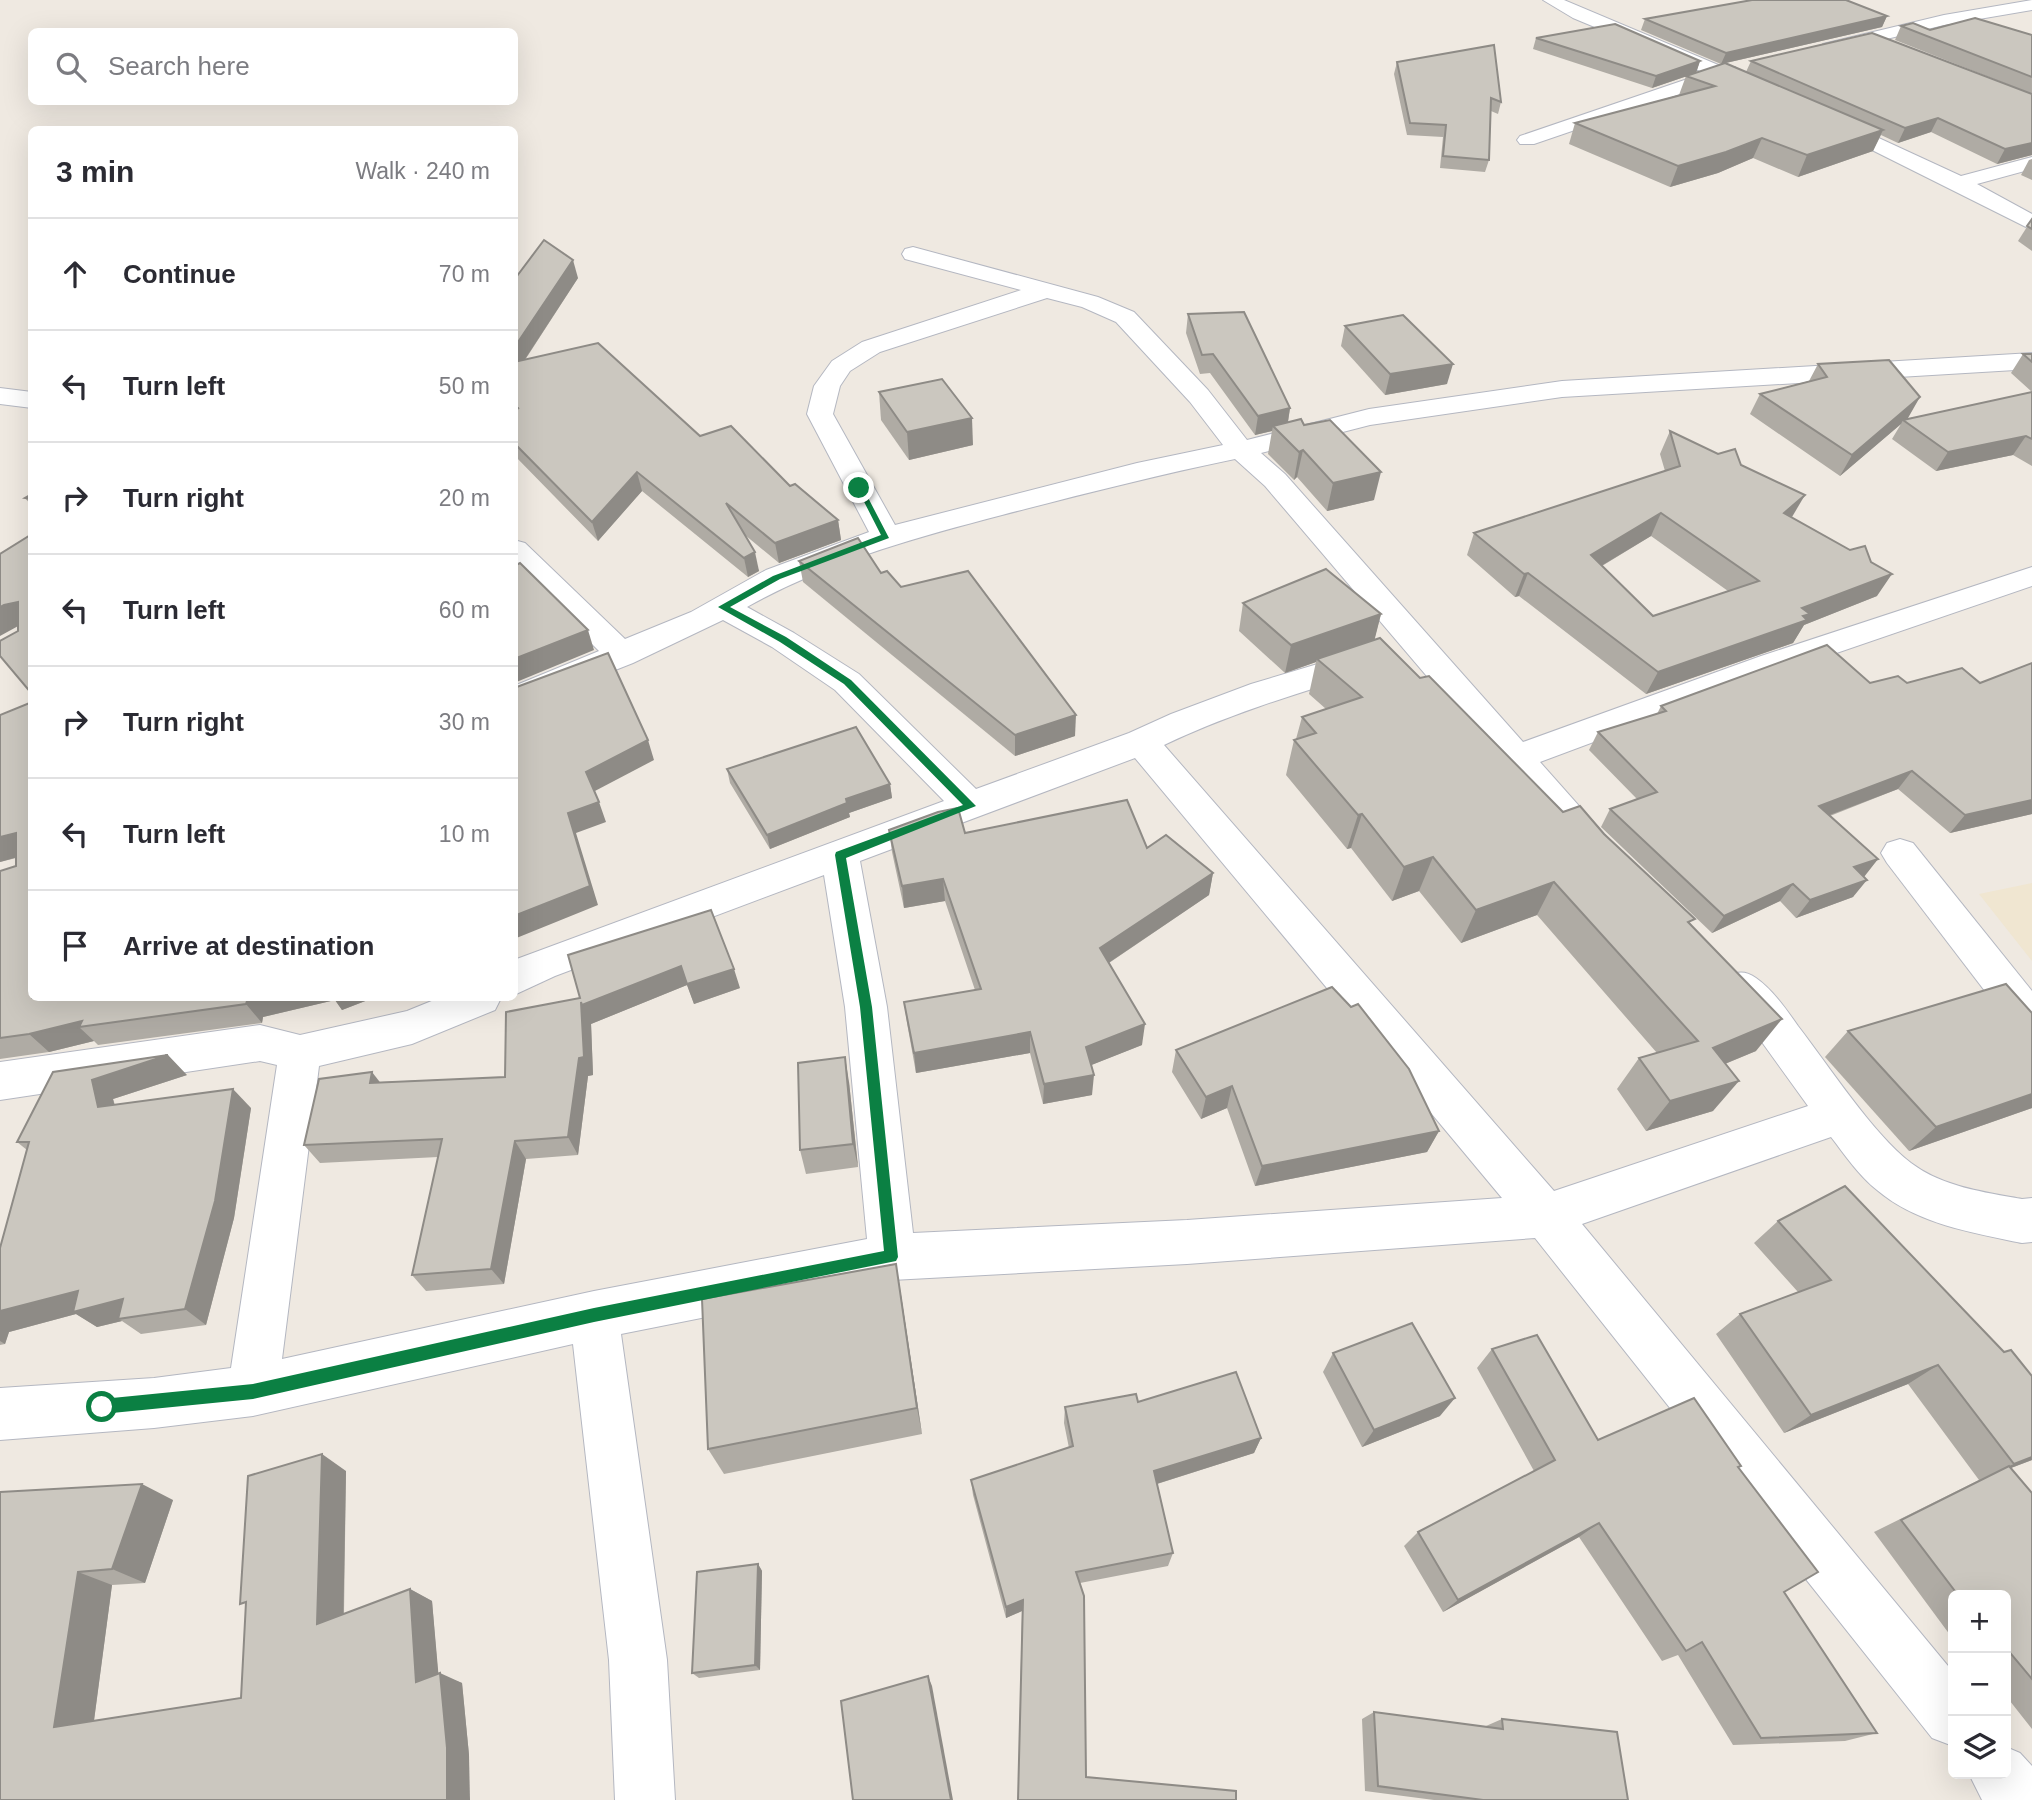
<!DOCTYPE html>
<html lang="en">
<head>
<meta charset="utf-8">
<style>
  :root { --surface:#fff; --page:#f2f2f3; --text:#2b2b33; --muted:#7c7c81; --line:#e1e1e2 }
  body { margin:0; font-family:Helvetica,sans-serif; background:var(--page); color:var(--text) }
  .controls { position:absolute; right:21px; bottom:21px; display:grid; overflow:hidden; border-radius:10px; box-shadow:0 7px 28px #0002 }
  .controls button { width:63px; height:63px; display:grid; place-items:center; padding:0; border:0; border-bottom:2px solid var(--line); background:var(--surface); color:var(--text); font:35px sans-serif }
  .stop { position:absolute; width:21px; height:21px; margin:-16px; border:5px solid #0b8043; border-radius:50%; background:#fff }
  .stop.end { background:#0b8043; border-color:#fff; box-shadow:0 2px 7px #0008 }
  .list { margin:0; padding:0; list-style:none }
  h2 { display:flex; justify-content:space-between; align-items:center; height:91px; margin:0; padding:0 28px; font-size:30px }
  h2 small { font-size:23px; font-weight:400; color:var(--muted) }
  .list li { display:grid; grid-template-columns:46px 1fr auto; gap:21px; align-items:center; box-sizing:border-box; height:112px; padding:0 28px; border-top:2px solid var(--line) }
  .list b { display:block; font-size:26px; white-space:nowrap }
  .list em { font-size:23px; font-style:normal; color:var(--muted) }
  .icon { flex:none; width:38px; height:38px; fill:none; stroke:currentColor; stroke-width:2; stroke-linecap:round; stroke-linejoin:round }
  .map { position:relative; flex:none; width:2032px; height:1800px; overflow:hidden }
  .search { position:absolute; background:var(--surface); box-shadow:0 7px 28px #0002; left:28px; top:28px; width:490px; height:77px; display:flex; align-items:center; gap:18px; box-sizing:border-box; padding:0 24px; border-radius:10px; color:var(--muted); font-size:26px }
  .panel { position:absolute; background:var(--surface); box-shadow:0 7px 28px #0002; left:28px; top:126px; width:490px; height:875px; border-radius:10px }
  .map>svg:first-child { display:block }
</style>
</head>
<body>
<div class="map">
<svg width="2032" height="1800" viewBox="0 0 2032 1800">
  <rect width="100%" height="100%" fill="#efe9e1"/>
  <!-- education -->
  <path fill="#f0e6d1" d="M2032 883V961L1979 894Z"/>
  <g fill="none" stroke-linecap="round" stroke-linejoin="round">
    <!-- minor casing -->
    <g stroke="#b4b7c1" stroke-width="2">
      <g id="minor">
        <path d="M1543 0H1564L1723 67H1735L1737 73 1764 84 1766 88 1757 94 1721 80 1534 144H1520L1517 140 1520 136 1705 73 1573 18Z"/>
        <path d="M2032 0V10L1944 25 1829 53 1820 48 1823 44 1944 15Z"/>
        <path d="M1831 116 1961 176 2032 157V169L1977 184 2032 214V230L1824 126 1821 122Z"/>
        <path d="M913 247 1098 297 1134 312 1208 390 1247 440 1369 409 1562 381 2032 353V369L1562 397 1370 425 1261 453 1285 474 1523 742 1761 656 2032 567V586L1784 671 1540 762 1611 842 1617 852 1611 862 1598 866 1585 862 1265 486 1235 459C1157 475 1079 495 1002 515 914 538 827 562 747 607L794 633 859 674 976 789 1129 733 1171 714 1251 684 1361 651 1373 654 1377 662 1373 670C1302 692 1231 713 1164 745L1554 1191 1808 1106 1746 1020 1726 1000 1720 988 1726 976C1737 972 1745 970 1756 978 1773 990 1786 1009 1798 1026 1829 1066 1872 1133 1911 1163 1943 1187 1983 1192 2022 1199L2032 1198V1242L2022 1243C1973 1233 1917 1224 1877 1190 1859 1176 1845 1155 1831 1137L1582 1224 1953 1672V1746L1932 1738 1535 1238 1187 1264 892 1280 621 1334 667 1660 675 1800H615L609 1660 573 1344 253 1416 154 1428 0 1440V1388L154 1378 231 1368 277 1065 260 1061 0 1100V1062L260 1025 300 1035 407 1011 439 998H501L495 1010 412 1044 319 1066 282 1359 594 1291 867 1239 845 1007 824 875 555 976 514 995V960L944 801 835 690 772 647 723 620 633 663 514 710V686L599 651 514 566V540L525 543 625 639 691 612 766 570 869 532 807 414 814 386 832 361 862 342 1021 290 905 259 902 254 905 249ZM1047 298 1082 307 1116 322 1190 402 1223 445 1137 463 895 525 833 414 840 386 850 371 880 352ZM1135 758 1502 1198 1187 1220 913 1233 887 1007 860 861Z"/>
        <path d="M0 388 32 392V408L0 404Z"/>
        <path d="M1900 839 1913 843 2032 991V1038L2017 1033 1887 863 1881 853 1887 843Z"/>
        <path d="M2006 1747 2020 1753 2032 1766V1800H1982L1969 1774H2006Z"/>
      </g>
    </g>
    <!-- minor -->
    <use href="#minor" fill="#fff" fill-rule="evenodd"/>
  </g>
  <!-- wall -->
  <g fill="#afaba4" fill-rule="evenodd">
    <path d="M1887 16 1882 27 1726 63 1746 72 1751 61 1872 33 2032 155 1997 164 1931 132 1898 143 1881 135 1873 151 1798 177 1753 158 1718 173 1670 187 1569 144 1575 123 1679 95 1686 76 1721 64 1641 30 1645 19Z"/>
    <path d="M1901 26 1930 30 2032 35V94L1895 40Z"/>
    <path d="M1536 38 1700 61 1696 73 1652 88 1533 49Z"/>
    <path d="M1397 62 1501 102 1498 114 1491 111 1489 160 1485 172 1440 168 1443 137 1407 135 1394 74Z"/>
    <path d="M2032 159V180L2021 175 2029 160Z"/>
    <path d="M2032 219V251L2018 241Z"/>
    <path d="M578 278 525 360 700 436 790 486 838 520 841 540 779 563 745 535 759 571 748 577 642 491 598 541 514 455V280Z"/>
    <path d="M1188 314 1290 408 1288 423 1304 425 1374 500 1327 511 1297 477 1294 480 1268 454 1272 431 1255 435 1210 373 1200 374 1186 333Z"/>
    <path d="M1345 326 1447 384 1385 395 1341 346Z"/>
    <path d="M2023 354H2032V466L2013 455 1936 471 1892 439 1901 424 1840 476 1750 414 1760 394 1809 381 1818 364 1908 418 1906 419 2032 392 2011 373Z"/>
    <path d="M879 392 973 445 909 460 881 420Z"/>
    <path d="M1670 431 1741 465 1792 517 1877 596 1804 625 1793 643 1646 694 1519 596 1515 597 1467 555 1474 533 1665 471 1660 454ZM1651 536 1728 591 1653 616 1602 566Z"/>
    <path d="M32 494V506L25 498Z"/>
    <path d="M799 561 881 573 901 587 1075 736 1015 756 803 582Z"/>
    <path d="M1243 603 1381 614 1374 640 1420 678 1563 812 1604 834 1691 924 1756 1051 1725 1064 1713 1111 1646 1131 1617 1089 1639 1058 1657 1053 1537 915 1461 943 1419 891 1392 901 1351 848 1347 849 1286 775 1294 740 1296 739 1302 717 1326 709 1309 694 1316 662 1285 673 1239 631Z"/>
    <path d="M2032 663V814L1950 833 1898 789 1830 816 1878 859 1864 876 1853 897 1796 918 1780 901 1712 933 1601 827 1610 809 1637 799 1589 750 1598 732 1657 714 1661 706 1870 683H1980Z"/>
    <path d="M32 702V998H373L342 1010 335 1000 263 1017 262 1023 98 1045 94 1041 49 1052 0 1059V871L16 866V858L0 862Z"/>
    <path d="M727 769 890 784 892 798 849 813 850 817 770 849 730 783Z"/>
    <path d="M889 830 965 833 1147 848 1213 873 1209 895 1109 963 1142 1045 1091 1065 1092 1095 1043 1104 1030 1053 916 1073 907 1023 904 1002 975 990 945 901 904 908 892 852Z"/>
    <path d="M568 955 740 988 694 1004 687 985 591 1024V1023L593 1075 588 1076 578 1155 526 1159 504 1284 426 1291 412 1275 438 1157 320 1163 304 1145 380 1082 505 1077 580 998Z"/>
    <path d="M1848 1031 2032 1108 1909 1151 1825 1057Z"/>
    <path d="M1176 1050 1439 1131 1427 1152 1255 1186 1227 1108 1201 1119 1172 1072Z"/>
    <path d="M53 1072 187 1075 113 1099 115 1105 251 1108 234 1218 206 1325 141 1334 122 1321 97 1327 76 1314 9 1332 5 1344 0 1345V1248L27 1150 17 1142Z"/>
    <path d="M849 1082 858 1167 806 1174 800 1150Z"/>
    <path d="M1778 1221 2004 1352 2032 1376V1460L2011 1468 2032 1493V1729L2006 1696V1595H1953V1639L1874 1532 1979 1480 1908 1384 1784 1433 1716 1334 1740 1314 1798 1292 1754 1243Z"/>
    <path d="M901 1295 922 1434 724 1474 708 1449Z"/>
    <path d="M1492 1349 1598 1440 1738 1468 1784 1592 1877 1733 1845 1741 1733 1745 1678 1655 1662 1661 1579 1537 1443 1612 1404 1546 1418 1532 1534 1471 1477 1368Z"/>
    <path d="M1333 1353 1440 1416 1362 1447 1323 1372Z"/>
    <path d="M1138 1402 1261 1438 1254 1453 1157 1484 1173 1553 1168 1566 1080 1583 1018 1800 1022 1611 1006 1618 973 1495 971 1480 1069 1448 1064 1423 1065 1407Z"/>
    <path d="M346 1471 344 1614 410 1589 432 1601 438 1674 462 1683 469 1755 0 1800V1492L173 1500 145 1583 112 1585 94 1721 241 1698Z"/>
    <path d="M758 1564 762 1571 760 1670 699 1678 692 1673Z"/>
    <path d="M1374 1712 1486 1727V1726L1502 1719 1628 1800H1434L1365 1791 1362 1719Z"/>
  </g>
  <!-- shaded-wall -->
  <g fill="#8e8b86">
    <path d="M1887 16 1882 27 1721 64 1726 53Z"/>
    <path d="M1700 61 1696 73 1652 88 1656 76Z"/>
    <path d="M1938 118 1931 132 1898 143 1905 128Z"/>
    <path d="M1883 130 1873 151 1798 177 1807 155Z"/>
    <path d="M1762 138 1753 158 1718 173 1670 187 1678 166Z"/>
    <path d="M2032 143V155L1997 164 2005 149Z"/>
    <path d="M573 260 578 278 514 376V348Z"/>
    <path d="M1453 364 1447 384 1385 395 1390 374Z"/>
    <path d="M1920 397 1908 418 1904 421 1903 420 1901 424 1840 476 1852 455Z"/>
    <path d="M1290 408 1287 427 1273 426 1272 431 1255 435 1258 416Z"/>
    <path d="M972 418 973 445 909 460 907 432Z"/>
    <path d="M2026 436 2013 455 1936 471 1948 452Z"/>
    <path d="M1303 450 1297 477 1294 480 1299 452Z"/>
    <path d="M637 472 642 491 598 541 592 522Z"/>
    <path d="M1381 472 1374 500 1327 511 1333 483Z"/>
    <path d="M1805 495 1792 517 1784 513Z"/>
    <path d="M1661 513 1651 536 1581 578 1591 555Z"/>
    <path d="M838 520 841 540 779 563 775 543Z"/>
    <path d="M755 552 759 571 748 577 744 558Z"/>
    <path d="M1528 573 1519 596 1515 597 1524 574Z"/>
    <path d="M1892 574 1877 596 1804 625 1793 643 1646 694 1658 672 1802 608Z"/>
    <path d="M18 602 20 625 0 636V607L4 605Z"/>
    <path d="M1381 614 1374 642 1317 659 1316 662 1285 673 1291 645Z"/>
    <path d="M588 630 594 650 514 683V659Z"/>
    <path d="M1076 715 1075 736 1015 756V735Z"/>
    <path d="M648 740 654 760 593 792 586 772Z"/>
    <path d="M1912 771 1898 789 1806 824 1819 806Z"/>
    <path d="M890 784 892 798 849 813 850 817 770 849 767 835 846 799Z"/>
    <path d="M2032 800V814L1950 833 1965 815Z"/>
    <path d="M599 802 606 822 576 833 598 905 514 939V916L568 813Z"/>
    <path d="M1362 814 1351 848 1347 849 1358 815Z"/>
    <path d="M16 833 32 853 0 862V837Z"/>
    <path d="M1433 857 1419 891 1392 901 1404 867Z"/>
    <path d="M1878 859 1864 877 1854 867Z"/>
    <path d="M1213 873 1209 895 1098 970 1100 948Z"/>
    <path d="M943 879 945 901 904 908 902 886Z"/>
    <path d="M1867 880 1853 897 1796 918 1810 900Z"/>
    <path d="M1554 882 1537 915 1461 943 1476 910Z"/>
    <path d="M1793 884 1780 901 1712 933 1724 916Z"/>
    <path d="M681 966 734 969 740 988 694 1004 687 985 591 1024V1023L593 1075 588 1076 578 1155 568 1137 579 1058 581 1002Z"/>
    <path d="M248 998H373L342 1010 335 1000 263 1017 262 1023 246 1004Z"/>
    <path d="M1782 1019 1756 1051 1688 1079 1713 1048Z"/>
    <path d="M82 1021 79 1027 94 1041 49 1052 29 1034Z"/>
    <path d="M1145 1024 1142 1045 1084 1068 1086 1047Z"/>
    <path d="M1030 1032V1053L916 1073 914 1053Z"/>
    <path d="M168 1055 187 1075 113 1099 119 1126 98 1107 92 1080Z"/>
    <path d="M845 1057 849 1082 858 1167 853 1144Z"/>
    <path d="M372 1072 386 1090 370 1083Z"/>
    <path d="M1094 1075 1092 1095 1043 1104 1044 1084Z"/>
    <path d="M1739 1081 1713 1111 1646 1131 1670 1101Z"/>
    <path d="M1232 1086 1227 1108 1201 1119 1206 1097Z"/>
    <path d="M233 1089 251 1108 234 1218 206 1325 185 1309Z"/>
    <path d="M2032 1094V1108L1909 1151 1936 1127Z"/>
    <path d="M1439 1131 1427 1152 1255 1186 1262 1166Z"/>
    <path d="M515 1141 526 1159 504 1284 491 1269Z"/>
    <path d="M896 1264 901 1295 922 1434 917 1408Z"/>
    <path d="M78 1291 123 1299 118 1319 122 1321 97 1327 76 1314 9 1332 5 1344 0 1341V1311Z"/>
    <path d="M1938 1365 1908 1384 1784 1433 1811 1415Z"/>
    <path d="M1455 1398 1440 1416 1362 1447 1374 1430Z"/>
    <path d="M1261 1438 1254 1453 1150 1486 1154 1471Z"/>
    <path d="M322 1454 346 1471 343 1636 317 1624Z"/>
    <path d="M2032 1457V1460L1987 1477 2009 1466Z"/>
    <path d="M142 1484 173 1500 145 1583 112 1569Z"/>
    <path d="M1599 1523 1579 1537 1443 1612 1458 1600Z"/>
    <path d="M758 1564 762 1571 760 1670 755 1665Z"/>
    <path d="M78 1572 112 1585 92 1735 54 1727Z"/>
    <path d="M410 1589 432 1601 440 1692 416 1682Z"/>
    <path d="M1023 1600 1022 1611 1006 1618V1607Z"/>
    <path d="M440 1673 462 1683 469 1755 470 1800H447Z"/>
    <path d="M928 1676 932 1686 953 1800H951Z"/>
  </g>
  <!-- building -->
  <g fill="#cbc7bf" stroke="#8e8b86" stroke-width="2" fill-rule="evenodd">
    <path d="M1752 0H1846L1887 16 1726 53 1645 19Z"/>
    <path d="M1975 18 2032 35V77L1901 26 1913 23 1930 30Z"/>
    <path d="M1615 24 1700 61 1656 76 1536 38Z"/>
    <path d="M1872 33 2032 94V143L2005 149 1938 118 1905 128 1751 61Z"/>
    <path d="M1494 45 1501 102 1491 98 1489 160 1443 156 1446 125 1410 123 1397 62Z"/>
    <path d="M1725 63 1883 130 1807 155 1762 138 1726 152 1678 166 1575 123 1715 86 1686 76Z"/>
    <path d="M2032 219V229L2027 226Z"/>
    <path d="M544 240 573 260 514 348V280Z"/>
    <path d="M1244 312 1290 408 1258 416 1213 354 1202 355 1188 314Z"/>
    <path d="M1403 315 1453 364 1390 374 1345 326Z"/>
    <path d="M598 343 700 436 731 426 790 486 795 484 838 520 775 543 726 503 755 552 744 558 637 472 592 522 514 443V411L519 408 514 409V362Z"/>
    <path d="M2023 354H2032V362Z"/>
    <path d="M1889 360 1920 397 1852 455 1760 394 1827 377 1818 364Z"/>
    <path d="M942 379 972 418 907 432 879 392Z"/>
    <path d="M2032 392V439L2026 436 1948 452 1903 420Z"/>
    <path d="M1301 419 1304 425 1330 420 1381 472 1333 483 1303 450 1299 452 1273 426Z"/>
    <path d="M1670 431 1718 454 1735 449 1741 465 1805 495 1784 513 1850 550 1865 546 1871 562 1892 574 1802 608 1810 614 1803 616 1807 620 1658 672 1528 573 1524 574 1474 533 1680 466ZM1661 513 1759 581 1653 616 1591 555Z"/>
    <path d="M32 494V499L25 498Z"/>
    <path d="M32 534V694L0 656V641L18 631V602L4 605 0 607V554Z"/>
    <path d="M858 538 881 573 887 571 901 587 968 571 1076 715 1015 735 799 561Z"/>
    <path d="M520 563 588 630 514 659V566Z"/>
    <path d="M1326 569 1381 614 1291 645 1243 603Z"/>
    <path d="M1380 638 1420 678 1429 676 1563 812 1580 806 1604 834 1695 919 1688 922 1782 1019 1713 1048 1739 1081 1670 1101 1639 1058 1698 1041 1554 882 1476 910 1433 857 1404 867 1362 814 1358 815 1294 740 1316 733 1302 717 1362 697 1317 659Z"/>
    <path d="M1827 645 1870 683 1898 676 1907 683 1962 668 1980 683 2032 663V800L1965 815 1912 771 1819 806 1878 859 1854 867 1867 880 1810 900 1793 884 1724 916 1610 809 1657 792 1598 732 1666 711 1661 706Z"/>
    <path d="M608 653 648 740 586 772 599 802 568 813 590 886 514 916V688Z"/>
    <path d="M32 702V998H251H248L246 1004 79 1027 82 1021 29 1034 0 1038V871L16 866V833L0 837V715Z"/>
    <path d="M856 727 890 784 846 799 847 803 767 835 727 769Z"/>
    <path d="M1127 800 1147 848 1166 835 1213 873 1100 948 1145 1024 1086 1047 1094 1075 1044 1084 1030 1032 914 1053 904 1002 981 989 943 879 902 886 889 830 938 812 958 808 965 833Z"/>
    <path d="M711 910 734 969 687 984 681 966 582 1005 581 1002 584 1057 579 1058 568 1137 515 1141 491 1269 412 1275 442 1139 304 1145 319 1079 372 1072 370 1083 505 1077 506 1012 580 998 568 955Z"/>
    <path d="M2006 984 2032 1013V1094L1936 1127 1848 1031Z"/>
    <path d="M1332 987 1351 1007 1358 1004 1409 1069 1439 1131 1262 1166 1232 1086 1206 1097 1176 1050Z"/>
    <path d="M168 1055 92 1080 98 1107 233 1089 215 1201 185 1309 118 1319 123 1299 73 1312 78 1291 0 1311V1248L29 1142H17L53 1072Z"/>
    <path d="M845 1057 853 1144 800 1150 798 1063Z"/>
    <path d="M1845 1186 2004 1352 2011 1350 2032 1376V1457L2014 1464 1938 1365 1811 1415 1740 1314 1831 1280 1778 1221Z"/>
    <path d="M896 1264 917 1408 708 1449 702 1299Z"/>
    <path d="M1412 1323 1455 1398 1374 1430 1333 1353Z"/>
    <path d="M1537 1335 1598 1440 1694 1398 1741 1466 1738 1467 1818 1572 1784 1592 1877 1733 1761 1738 1702 1642 1686 1651 1599 1523 1458 1600 1418 1532 1555 1460 1492 1349Z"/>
    <path d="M1236 1372 1261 1438 1154 1471 1173 1553 1076 1572 1084 1596 1086 1777 1236 1791V1800H1018L1023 1600 1006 1607 971 1480 1073 1446 1065 1407 1136 1394 1138 1402Z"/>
    <path d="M322 1454 317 1624 410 1589 416 1682 440 1673 447 1748V1800H0V1492L142 1484 112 1569 78 1572 54 1727 241 1698 246 1602 240 1604 248 1476Z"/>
    <path d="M2009 1466 2032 1493V1679L2006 1648V1595H1958L1901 1520Z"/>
    <path d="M758 1564 755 1665 692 1673 697 1572Z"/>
    <path d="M928 1676 951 1800H853L841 1701Z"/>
    <path d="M1374 1712 1503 1729 1502 1719 1617 1732 1628 1800H1483L1378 1786Z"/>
  </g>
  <!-- route -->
  <path fill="#0b8043" d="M856 486 863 488 889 538 780 579 730 607 786 637 851 680 976 806 846 858 872 1007 898 1257 896 1261 594 1322 253 1399 102 1414 97 1412 95 1407 97 1402 102 1399 253 1384 594 1308 884 1251 860 1007 835 855 836 852 963 805 844 684 780 642 718 607 773 576 881 535Z"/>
</svg>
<div class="controls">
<button>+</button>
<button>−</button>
<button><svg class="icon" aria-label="layers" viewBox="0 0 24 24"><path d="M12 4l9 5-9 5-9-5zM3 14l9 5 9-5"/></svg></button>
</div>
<div class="stop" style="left:102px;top:1407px"></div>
<div class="stop end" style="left:859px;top:488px"></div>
<div class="search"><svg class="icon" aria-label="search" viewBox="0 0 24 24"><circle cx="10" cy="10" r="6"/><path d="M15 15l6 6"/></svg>Search here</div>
<section class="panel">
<h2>3 min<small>Walk · 240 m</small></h2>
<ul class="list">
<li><svg class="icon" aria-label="ahead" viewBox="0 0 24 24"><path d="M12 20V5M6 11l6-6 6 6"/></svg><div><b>Continue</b></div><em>70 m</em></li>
<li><svg class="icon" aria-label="left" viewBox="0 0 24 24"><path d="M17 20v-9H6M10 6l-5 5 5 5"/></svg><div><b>Turn left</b></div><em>50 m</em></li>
<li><svg class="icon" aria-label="right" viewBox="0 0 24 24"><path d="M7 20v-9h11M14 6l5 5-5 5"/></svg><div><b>Turn right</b></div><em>20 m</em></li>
<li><svg class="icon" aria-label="left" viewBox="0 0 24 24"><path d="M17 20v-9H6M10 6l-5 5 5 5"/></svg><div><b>Turn left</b></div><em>60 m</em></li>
<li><svg class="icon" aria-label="right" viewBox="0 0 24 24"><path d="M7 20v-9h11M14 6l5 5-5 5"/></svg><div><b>Turn right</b></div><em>30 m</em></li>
<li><svg class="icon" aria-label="left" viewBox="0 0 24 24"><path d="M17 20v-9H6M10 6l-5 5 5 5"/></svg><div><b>Turn left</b></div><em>10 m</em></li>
<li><svg class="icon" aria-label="arrive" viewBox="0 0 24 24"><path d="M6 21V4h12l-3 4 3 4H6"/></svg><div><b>Arrive at destination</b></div></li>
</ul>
</section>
</div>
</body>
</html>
